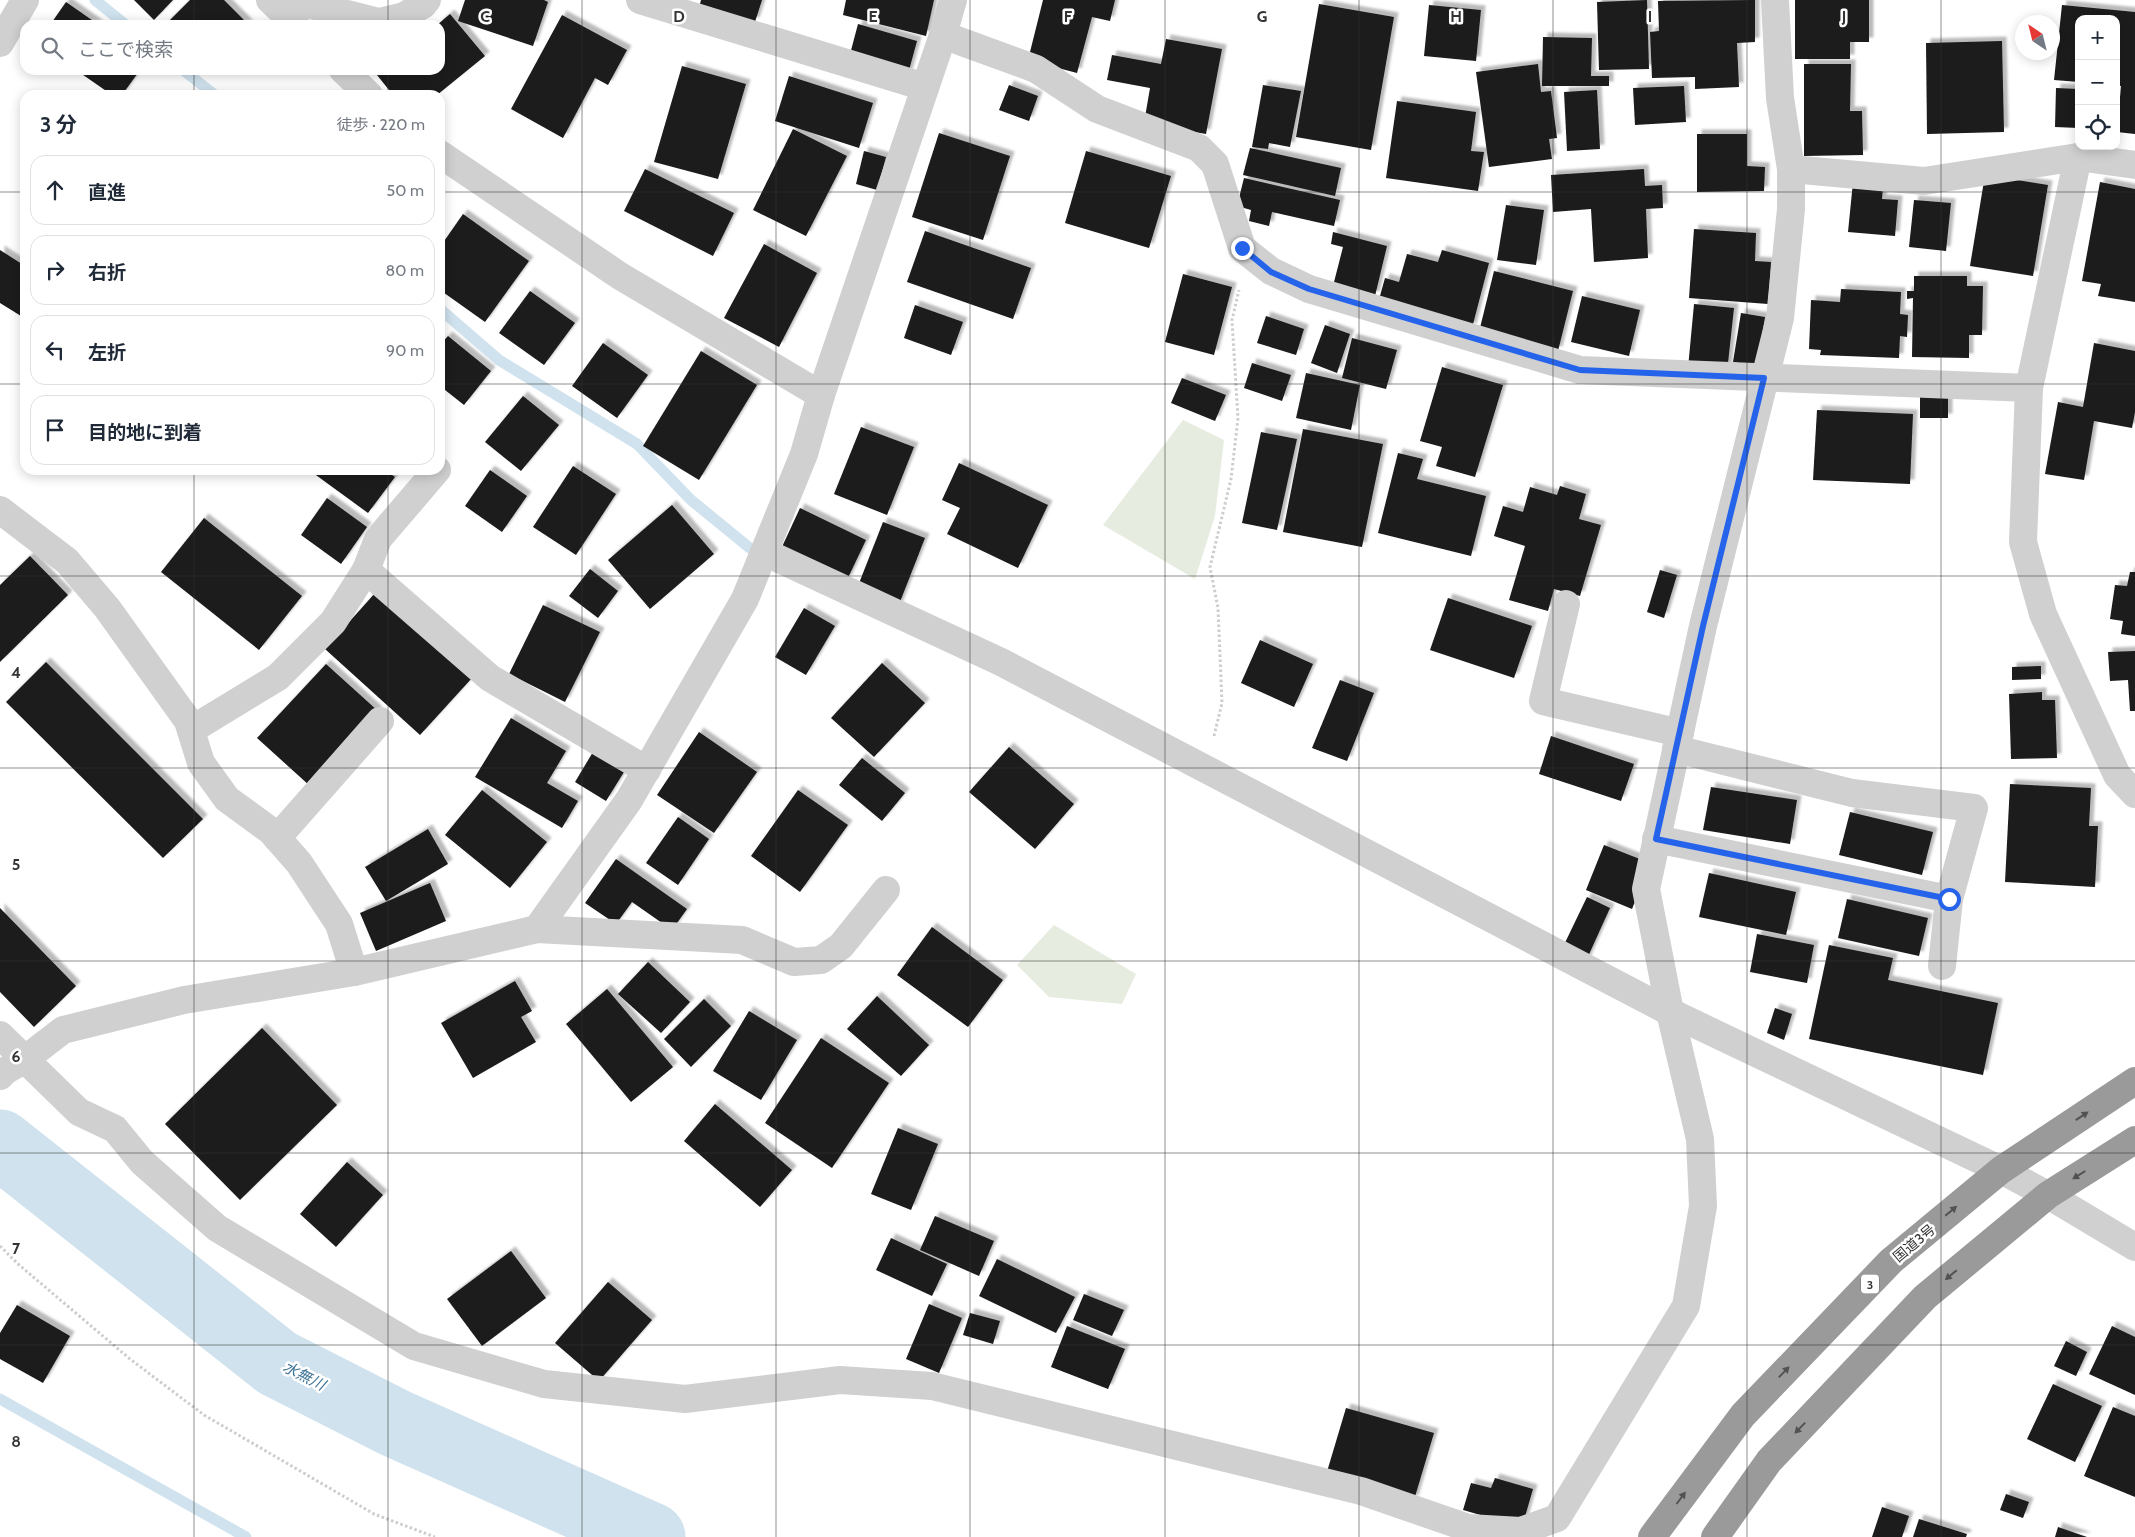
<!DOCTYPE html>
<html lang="ja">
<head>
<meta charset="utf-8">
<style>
  :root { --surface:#fff; --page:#f6f6f7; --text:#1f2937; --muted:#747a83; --line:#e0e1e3 }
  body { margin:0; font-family:Cabin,"Noto Sans JP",sans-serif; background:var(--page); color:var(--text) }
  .controls { position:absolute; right:15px; top:15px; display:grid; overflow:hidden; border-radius:10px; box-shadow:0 2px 12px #0003 }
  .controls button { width:45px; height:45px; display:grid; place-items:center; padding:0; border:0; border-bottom:1px solid var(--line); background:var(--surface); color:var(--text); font:25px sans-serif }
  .compass { position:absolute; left:2015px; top:15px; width:45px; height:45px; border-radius:50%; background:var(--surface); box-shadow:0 2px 12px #0003; rotate:325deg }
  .stop { position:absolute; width:15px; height:15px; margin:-11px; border:4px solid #2563eb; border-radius:50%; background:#fff }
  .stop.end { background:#2563eb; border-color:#fff; box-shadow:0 1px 5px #0008 }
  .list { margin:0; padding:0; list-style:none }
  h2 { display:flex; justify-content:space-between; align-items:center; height:65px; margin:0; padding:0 20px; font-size:21px }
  h2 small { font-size:16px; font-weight:400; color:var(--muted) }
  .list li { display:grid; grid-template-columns:32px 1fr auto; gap:15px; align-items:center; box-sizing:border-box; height:70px; margin:0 10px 10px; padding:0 10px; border:1px solid var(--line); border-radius:15px }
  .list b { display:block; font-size:19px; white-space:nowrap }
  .list em { font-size:16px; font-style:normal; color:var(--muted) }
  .icon { flex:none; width:28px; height:28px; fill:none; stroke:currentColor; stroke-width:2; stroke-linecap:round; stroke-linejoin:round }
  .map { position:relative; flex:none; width:2135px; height:1537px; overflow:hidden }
  .search { position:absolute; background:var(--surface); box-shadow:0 2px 12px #0003; left:20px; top:20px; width:425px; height:55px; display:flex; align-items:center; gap:12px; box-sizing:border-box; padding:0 18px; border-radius:15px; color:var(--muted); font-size:19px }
  .panel { position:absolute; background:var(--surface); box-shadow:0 2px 12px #0003; left:20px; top:90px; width:425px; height:385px; border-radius:15px }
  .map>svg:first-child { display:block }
</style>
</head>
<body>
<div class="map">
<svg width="2135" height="1537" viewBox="0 0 2135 1537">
  <defs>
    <filter id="shadow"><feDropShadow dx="4.5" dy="-4.5" stdDeviation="1" flood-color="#0004"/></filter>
  </defs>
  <rect width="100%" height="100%" fill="#fff"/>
  <!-- green -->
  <g fill="#e6ecdf">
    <path d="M1183 420 1224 440 1215 516 1195 579 1103 525Z"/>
    <path d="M1054 925 1136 974 1122 1004 1049 997 1017 965Z"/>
  </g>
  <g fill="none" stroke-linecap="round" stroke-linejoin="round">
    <!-- stream -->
    <g stroke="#cfe2ee" stroke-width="11">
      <path d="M95 0 126 25"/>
      <path d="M183 70 215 95"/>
      <path d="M440 309 499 360 637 444 691 500 751 549"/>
      <path d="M0 1399 246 1537"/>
    </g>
    <!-- river -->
    <path stroke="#cfe2ee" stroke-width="69" d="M0 1144 277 1363 395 1423 651 1537"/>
  </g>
  <!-- building -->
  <g fill="#1a1a1a" filter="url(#shadow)">
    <path d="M134 0H173L154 20Z"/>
    <path d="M190 0H224L249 25H165Z"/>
    <path d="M465 0H544L548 2 533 46 458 21Z"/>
    <path d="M701 0H762L755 22 700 4Z"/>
    <path d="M846 0H934L926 36 843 15Z"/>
    <path d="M1043 0H1115L1110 21 1092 17 1077 73 1028 60Z"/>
    <path d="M1647 0 1649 69 1599 70 1597 2Z"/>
    <path d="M1755 0V42L1737 43 1739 87 1695 89V77L1652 78 1650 32 1659 31 1658 1Z"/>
    <path d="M1795 0H1869V42H1850V59H1795Z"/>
    <path d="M66 2 99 25H50Z"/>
    <path d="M1319 4 1394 17 1371 150 1296 137Z"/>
    <path d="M1429 5 1481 10 1476 61 1424 56Z"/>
    <path d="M2062 5 2135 12V134L2117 132 2121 86 2116 85V19H2079V82L2054 80Z"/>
    <path d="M450 14 485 56 437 95H393L373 70H440V25H437Z"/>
    <path d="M562 15 627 50 608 85 595 78 563 138 511 109Z"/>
    <path d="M858 24 917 41 908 74 849 58Z"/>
    <path d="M1543 37 1592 38 1591 76H1609V86H1542Z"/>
    <path d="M1166 39 1222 49 1206 134 1144 123 1150 88 1107 80 1112 55 1161 64Z"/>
    <path d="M2002 41 2004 132 1927 134 1926 43Z"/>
    <path d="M1538 64 1541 92 1551 91 1557 138 1549 139 1552 159 1489 167 1476 72Z"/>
    <path d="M1804 64H1851L1850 111H1862L1863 155 1804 156Z"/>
    <path d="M682 66 746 84 718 179 654 162Z"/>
    <path d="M76 70H140L122 95H112Z"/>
    <path d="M789 76 873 103 859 148 775 121Z"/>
    <path d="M1009 85 1038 96 1029 121 999 110Z"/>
    <path d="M1263 85 1301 91 1290 147 1269 143 1268 149 1252 147Z"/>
    <path d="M1684 86 1686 122 1635 125 1633 88Z"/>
    <path d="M2056 88 2079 89V128L2055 127Z"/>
    <path d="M1597 90 1600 149 1567 151 1564 92Z"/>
    <path d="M1397 101 1476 112 1471 151 1484 152 1478 191 1386 178Z"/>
    <path d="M793 129 847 156 806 236 753 210Z"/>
    <path d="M939 133 1010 156 983 240 912 217Z"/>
    <path d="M1697 134H1747V166L1765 167 1764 191 1697 192Z"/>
    <path d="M1250 148 1341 168 1335 196 1243 175Z"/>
    <path d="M864 151 886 157 877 190 856 184Z"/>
    <path d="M1086 151 1171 176 1149 248 1065 223Z"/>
    <path d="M645 169 734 213 713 256 624 211Z"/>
    <path d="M1644 169 1645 186 1662 185 1663 208 1646 209 1648 258 1594 262 1591 209 1553 212 1551 175Z"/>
    <path d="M1854 172 1884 175 1882 199 1898 200 1895 236 1848 232Z"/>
    <path d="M1985 175 2048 185 2033 276 1970 266Z"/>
    <path d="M1244 178 1340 200 1334 226 1272 212 1269 226 1249 221 1251 210 1237 206Z"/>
    <path d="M2100 182 2135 189V302L2098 296 2101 284 2082 281Z"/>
    <path d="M1914 200 1951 203 1946 251 1909 247Z"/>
    <path d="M1506 205 1544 210 1536 265 1497 260Z"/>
    <path d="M463 214 529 261 485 322 440 290V247Z"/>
    <path d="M1694 229 1756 233 1755 261 1771 262 1768 304 1689 298Z"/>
    <path d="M925 231 1031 268 1013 319 907 282Z"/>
    <path d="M1333 232 1387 246 1375 296 1333 286 1343 247 1331 244Z"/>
    <path d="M764 244 817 273 779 347 724 318Z"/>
    <path d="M0 250 25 266V310L21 316 0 303Z"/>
    <path d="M1442 250 1489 263 1472 328 1378 303 1385 278 1399 282 1407 254 1438 262Z"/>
    <path d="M1494 271 1573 291 1558 351 1479 332Z"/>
    <path d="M1183 274 1232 287 1214 355 1165 342Z"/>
    <path d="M1914 276H1967V286H1983L1982 335H1969V358L1912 357 1913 298 1907 299V291H1914Z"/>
    <path d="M1841 289 1901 292 1900 314 1908 315 1907 337 1900 336 1899 358 1820 355 1821 350 1809 349 1811 300 1840 302Z"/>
    <path d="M530 291 575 323 544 365 499 333Z"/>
    <path d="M1582 296 1640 310 1629 356 1571 342Z"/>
    <path d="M1694 304 1734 308 1727 372 1688 368Z"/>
    <path d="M915 305 963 322 951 355 904 338Z"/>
    <path d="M1741 313 1765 317 1757 366 1733 362Z"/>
    <path d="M1266 316 1304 329 1296 355 1257 343Z"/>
    <path d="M1325 325 1350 334 1337 373 1311 363Z"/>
    <path d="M448 336 491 371 464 405 440 386V345Z"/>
    <path d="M1352 338 1397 350 1386 389 1342 378Z"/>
    <path d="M603 343 648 375 617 418 572 386Z"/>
    <path d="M2094 343 2135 351V412L2132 428 2094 421 2084 480 2045 474 2058 402 2083 407Z"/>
    <path d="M701 351 757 385 699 480 643 446Z"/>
    <path d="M1252 363 1291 375 1282 401 1244 388Z"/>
    <path d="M1442 367 1503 385 1475 477 1436 466 1442 447 1420 441Z"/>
    <path d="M1306 373 1360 385 1351 430 1296 418Z"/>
    <path d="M1182 378 1226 395 1215 421 1171 403Z"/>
    <rect x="1920" y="395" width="28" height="23"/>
    <path d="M523 396 559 425 521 471 485 442Z"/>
    <path d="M1817 410 1913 414 1910 484 1813 480Z"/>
    <path d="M861 427 914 447 887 515 834 494Z"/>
    <path d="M1303 429 1383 444 1362 547 1283 532Z"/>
    <path d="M1261 432 1297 439 1277 530 1242 523Z"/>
    <path d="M1398 453 1423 459 1417 479 1486 496 1471 556 1378 533Z"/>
    <path d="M959 463 1048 505 1018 568 947 534 960 508 942 500Z"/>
    <path d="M573 466 616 494 576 555 533 527Z"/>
    <path d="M309 470H385L395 477 368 513Z"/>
    <path d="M490 470 527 496 502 532 465 506Z"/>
    <path d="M1560 486 1586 494 1579 519 1601 525 1580 596 1554 589 1548 611 1509 600 1525 546 1494 536 1503 506 1523 512 1530 487 1557 495Z"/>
    <path d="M327 498 367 527 341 564 301 535Z"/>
    <path d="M672 505 714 554 650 609 608 560Z"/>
    <path d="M800 508 866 540 847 580 781 549Z"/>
    <path d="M204 518 302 596 259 650 161 572Z"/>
    <path d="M883 522 925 538 898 607 856 591Z"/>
    <path d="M30 556 68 595 0 662V585Z"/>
    <path d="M590 569 618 591 598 618 569 596Z"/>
    <path d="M1660 570 1677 575 1664 618 1647 612Z"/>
    <path d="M2130 572H2135V636L2121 634 2123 621 2110 619 2115 585 2127 586Z"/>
    <path d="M376 592 472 678 420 735 325 649Z"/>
    <path d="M1448 598 1532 626 1514 678 1430 650Z"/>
    <path d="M543 605 600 632 565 702 509 674Z"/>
    <path d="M804 608 835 626 806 675 775 657Z"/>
    <path d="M1260 640 1313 664 1294 707 1241 683Z"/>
    <path d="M2135 651V711H2130L2128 680 2110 681 2108 652Z"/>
    <path d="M46 662 203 819 163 858 6 702Z"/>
    <path d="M882 663 925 703 874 757 831 718Z"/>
    <path d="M326 664 378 711 310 786 257 738Z"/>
    <path d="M2041 666V679L2012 680V667Z"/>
    <path d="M1340 680 1374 693 1347 761 1312 748Z"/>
    <path d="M2042 692V700H2055L2057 758 2011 759 2009 694Z"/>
    <path d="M511 718 566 751 547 783 578 801 562 828 475 777Z"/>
    <path d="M699 732 757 772 714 833 657 795Z"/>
    <path d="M1551 736 1634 764 1621 801 1539 774Z"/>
    <path d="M1009 747 1074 804 1035 849 969 792Z"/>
    <path d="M593 752 624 772 606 801 575 782Z"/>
    <path d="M862 758 905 793 882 821 839 785Z"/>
    <path d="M2010 784 2091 788 2089 826H2098L2095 887 2005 882Z"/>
    <path d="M1711 787 1797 800 1790 844 1703 830Z"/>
    <path d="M482 790 547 842 510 888 445 835Z"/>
    <path d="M798 790 848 825 800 892 751 856Z"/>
    <path d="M1850 812 1933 832 1922 875 1839 855Z"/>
    <path d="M678 817 709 839 678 885 646 863Z"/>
    <path d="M428 829 448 864 386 901 365 867Z"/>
    <path d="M1604 845 1650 863 1632 909 1586 890Z"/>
    <path d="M616 859 687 909 672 930 632 902 616 924 585 903Z"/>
    <path d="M1709 873 1796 892 1786 935 1699 917Z"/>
    <path d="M430 883 446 921 376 951 360 913Z"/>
    <path d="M1587 897 1610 908 1586 961 1562 949Z"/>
    <path d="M1847 899 1928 918 1919 956 1838 938Z"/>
    <path d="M0 908 76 986 34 1027 0 992Z"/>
    <path d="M932 927 1003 980 968 1027 897 975Z"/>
    <path d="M1757 934 1814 945 1807 983 1750 972Z"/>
    <path d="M1829 945 1893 958 1888 980 1998 1003 1983 1075 1809 1039Z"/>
    <path d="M648 962 690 1002 661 1033 618 994Z"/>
    <path d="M515 981 532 1011 521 1017 536 1042 473 1078 441 1023Z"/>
    <path d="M607 989 673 1067 631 1102 566 1024Z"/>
    <path d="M877 996 929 1045 901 1076 847 1029Z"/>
    <path d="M704 999 731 1026 691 1067 664 1039Z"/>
    <path d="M1775 1008 1792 1014 1784 1040 1767 1033Z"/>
    <path d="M749 1011 797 1040 761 1100 713 1071Z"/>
    <path d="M262 1028 337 1105 240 1200 165 1124Z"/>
    <path d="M821 1038 889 1083 832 1168 765 1123Z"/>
    <path d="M715 1104 792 1170 760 1207 684 1141Z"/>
    <path d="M898 1128 938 1144 911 1210 871 1194Z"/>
    <path d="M347 1162 383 1195 336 1247 300 1214Z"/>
    <path d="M935 1216 994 1241 979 1276 920 1250Z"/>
    <path d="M891 1238 947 1264 932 1296 876 1270Z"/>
    <path d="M511 1251 546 1298 482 1346 447 1299Z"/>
    <path d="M997 1259 1075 1297 1056 1333 979 1296Z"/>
    <path d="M608 1282 652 1320 599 1381 555 1343Z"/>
    <path d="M1084 1294 1124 1310 1112 1336 1073 1320Z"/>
    <path d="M929 1304 962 1318 939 1373 906 1359Z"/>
    <path d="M17 1305 70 1336 43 1383 0 1359V1333Z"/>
    <path d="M970 1313 1000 1321 993 1344 963 1335Z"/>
    <path d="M1067 1326 1125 1349 1108 1389 1051 1367Z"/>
    <path d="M2112 1326 2135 1337V1395L2089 1374Z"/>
    <path d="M2066 1341 2087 1352 2076 1376 2054 1366Z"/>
    <path d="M2053 1384 2102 1406 2075 1462 2027 1439Z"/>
    <path d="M2113 1407 2135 1416V1497L2084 1476Z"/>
    <path d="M1346 1408 1434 1433 1414 1500 1326 1475Z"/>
    <path d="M1495 1478 1533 1489 1522 1527 1463 1510 1471 1483 1491 1488Z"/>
    <path d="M2006 1494 2029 1502 2023 1518 2000 1510Z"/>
    <path d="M1882 1507 1909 1516 1902 1537H1872Z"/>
    <path d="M1919 1519 1967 1534 1966 1537H1913Z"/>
    <path d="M2058 1527 2087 1537H2055Z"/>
  </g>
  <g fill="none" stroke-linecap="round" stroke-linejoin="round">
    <!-- path -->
    <g stroke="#cdcdcd" stroke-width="3" stroke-dasharray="2.5 2.5" stroke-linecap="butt">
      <path d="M1214 736 1222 703 1218 608 1210 567 1231 479 1238 418 1232 320 1239 290"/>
      <path d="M0 1246 18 1264 130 1359 204 1415 374 1514 435 1537"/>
    </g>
    <!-- minor -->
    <g stroke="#d0d0d0" stroke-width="28">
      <path d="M270 0 296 25"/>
      <path d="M291 0 379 22 404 16 423 5 427 0"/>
      <path d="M640 0 925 87"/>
      <path d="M943 35 1036 69 1097 109 1199 148 1215 164 1242 248 1271 271 1309 289 1580 370 2029 388 2078 157"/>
      <path d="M0 43 25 0"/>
      <path d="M343 70 369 95"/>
      <path d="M440 154 620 276 821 395"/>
      <path d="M1791 169 1924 181 2078 157 2135 165"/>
      <path d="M2029 388 2023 542 2043 614 2117 775 2135 794"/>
      <path d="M0 510 67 561 107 608 188 721 201 763 227 799 271 831 299 863 339 924 354 972"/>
      <path d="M764 552 1001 662 1670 1012 2001 1170 2048 1195 2135 1247"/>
      <path d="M366 570 490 678 647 770"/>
      <path d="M1566 604 1543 701 1680 733"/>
      <path d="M191 730 278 677 333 622 366 570 378 539 437 470"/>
      <path d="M1676 749 1852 793 1974 808 1949 899 1942 966"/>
      <path d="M277 838 380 721"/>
      <path d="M1656 839 1949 899"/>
      <path d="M537 929 742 940 794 962 821 960 841 946 886 890"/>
      <path d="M0 1035 79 1112 115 1129 142 1162 217 1228 414 1346 544 1384 685 1399 840 1380 932 1386 1361 1491 1468 1528 1521 1531 1557 1518 1686 1306 1703 1206 1700 1139 1670 1012 1646 889 1703 626 1780 318 1791 209V169L1780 98 1775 0"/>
      <path d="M0 1076 5 1071 24 1060 63 1030 184 1000 354 972 537 929 629 800 745 599 804 454 821 395 943 35 953 0"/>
    </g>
    <!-- highway -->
    <g stroke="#9a9a9a" stroke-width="28">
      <path d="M1652 1537 1743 1415 1891 1261 2001 1170 2135 1081"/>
      <path d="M1715 1537 1769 1461 1925 1297 2048 1195 2135 1140"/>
    </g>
  </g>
  <!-- one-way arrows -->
  <defs><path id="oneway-solid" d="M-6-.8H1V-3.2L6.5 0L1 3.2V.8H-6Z" transform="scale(1.25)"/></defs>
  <g fill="#525252">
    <use href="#oneway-solid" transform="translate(2082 1116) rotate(-34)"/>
    <use href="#oneway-solid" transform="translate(2079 1175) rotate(148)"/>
    <use href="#oneway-solid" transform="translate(1951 1211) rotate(-40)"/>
    <use href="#oneway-solid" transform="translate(1951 1275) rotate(140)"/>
    <use href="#oneway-solid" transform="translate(1784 1372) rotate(-46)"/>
    <use href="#oneway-solid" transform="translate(1800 1428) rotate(134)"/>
    <use href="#oneway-solid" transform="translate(1681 1498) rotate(-53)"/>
  </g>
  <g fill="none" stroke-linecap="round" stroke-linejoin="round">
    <!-- route -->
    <path stroke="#2563eb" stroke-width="6" d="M1242 248 1271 272 1309 289 1580 370 1764 378 1703 626 1656 839 1949 899"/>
  </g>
  <!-- grid -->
  <path fill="none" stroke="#333" stroke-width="1" stroke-opacity="0.55" d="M194 0V25M388 0V25M582 0V1537M776 0V1537M970 0V1537M1165 0V1537M1359 0V1537M1553 0V1537M1747 0V1537M1941 0V1537M194 70V95M388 70V95M0 192H25M440 192H2135M0 384H25M440 384H2135M194 470V1537M388 470V1537M0 576H2135M0 768H2135M0 961H2135M0 1153H2135M0 1345H2135"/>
  <g text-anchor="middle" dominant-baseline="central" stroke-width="5" stroke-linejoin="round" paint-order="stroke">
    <!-- shield labels -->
    <rect fill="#fff" stroke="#707070" stroke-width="1" x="1861" y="1274.5" width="18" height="19" rx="4"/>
    <g font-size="12" font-weight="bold" fill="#333">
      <text x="1870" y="1284">3</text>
    </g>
    <!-- street labels -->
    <g font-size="14" fill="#333" stroke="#fff">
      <text transform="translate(1914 1243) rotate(-40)">国道3号</text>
    </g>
    <!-- water labels -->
    <g font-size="15" font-style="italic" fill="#3f7597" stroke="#fff">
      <text transform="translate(304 1376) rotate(27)">水無川</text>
    </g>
  </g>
  <g font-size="16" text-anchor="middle" font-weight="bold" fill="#333" stroke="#fff" stroke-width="5" stroke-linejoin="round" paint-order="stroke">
    <text x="485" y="22">C</text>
    <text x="679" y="22">D</text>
    <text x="873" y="22">E</text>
    <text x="1068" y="22">F</text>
    <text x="1262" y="22">G</text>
    <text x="1456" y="22">H</text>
    <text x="1650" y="22">I</text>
    <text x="1844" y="22">J</text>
    <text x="16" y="678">4</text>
    <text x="16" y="870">5</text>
    <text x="16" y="1062">6</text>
    <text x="16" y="1254">7</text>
    <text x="16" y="1447">8</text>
  </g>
</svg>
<div class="controls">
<button>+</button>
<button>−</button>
<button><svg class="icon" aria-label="locate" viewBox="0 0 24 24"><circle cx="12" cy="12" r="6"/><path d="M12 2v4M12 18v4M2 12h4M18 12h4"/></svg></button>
</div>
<svg class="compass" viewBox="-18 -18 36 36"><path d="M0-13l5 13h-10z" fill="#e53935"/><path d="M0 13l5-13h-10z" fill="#747a83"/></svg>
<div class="stop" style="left:1949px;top:899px"></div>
<div class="stop end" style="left:1242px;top:248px"></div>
<div class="search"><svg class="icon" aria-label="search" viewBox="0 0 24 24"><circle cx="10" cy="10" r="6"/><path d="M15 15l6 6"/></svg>ここで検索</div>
<section class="panel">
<h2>3 分<small>徒歩 · 220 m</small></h2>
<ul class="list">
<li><svg class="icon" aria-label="ahead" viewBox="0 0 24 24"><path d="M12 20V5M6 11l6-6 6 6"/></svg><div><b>直進</b></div><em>50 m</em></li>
<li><svg class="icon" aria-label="right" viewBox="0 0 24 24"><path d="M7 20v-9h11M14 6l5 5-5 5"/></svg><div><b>右折</b></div><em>80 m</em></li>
<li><svg class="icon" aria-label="left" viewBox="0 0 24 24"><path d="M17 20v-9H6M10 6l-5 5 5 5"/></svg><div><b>左折</b></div><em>90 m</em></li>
<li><svg class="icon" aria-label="arrive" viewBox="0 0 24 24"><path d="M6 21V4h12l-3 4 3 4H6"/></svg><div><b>目的地に到着</b></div></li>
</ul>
</section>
</div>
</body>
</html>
